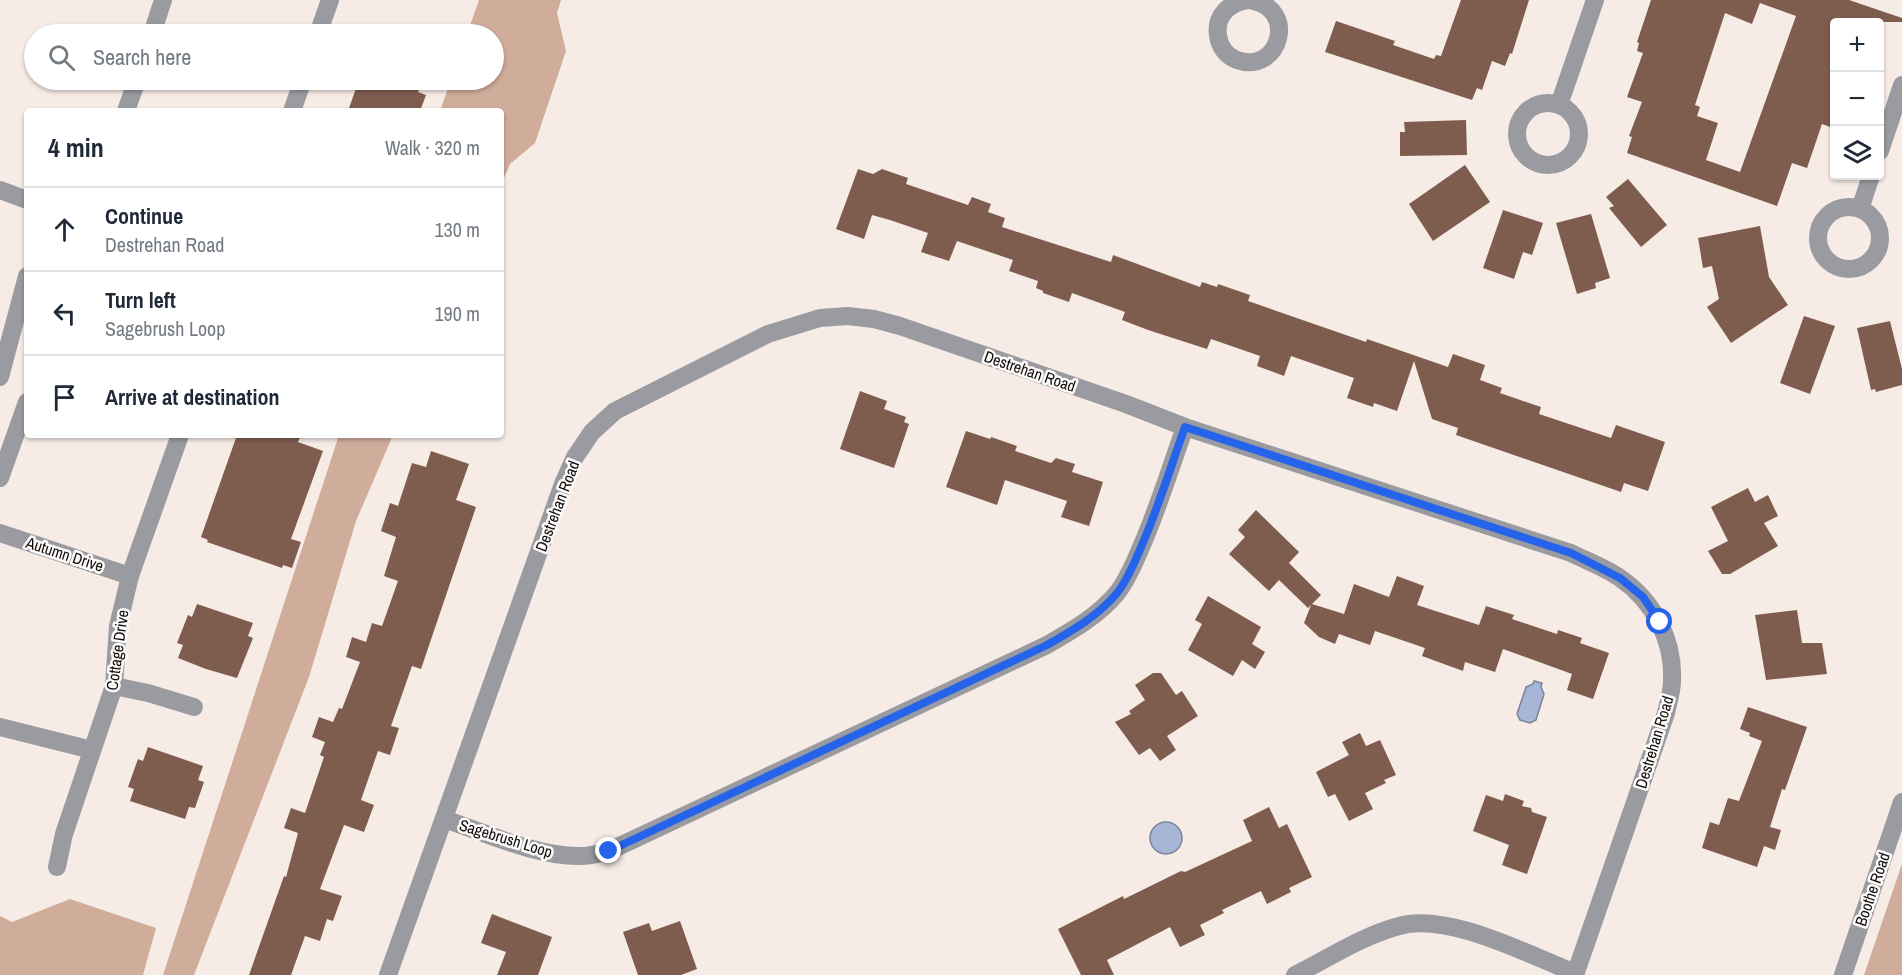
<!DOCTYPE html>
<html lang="en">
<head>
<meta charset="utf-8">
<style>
  :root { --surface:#fff; --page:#f2f2f3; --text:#1f2937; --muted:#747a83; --line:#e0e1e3 }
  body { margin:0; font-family:"Archivo Narrow",sans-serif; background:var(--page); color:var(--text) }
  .controls { position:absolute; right:18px; top:18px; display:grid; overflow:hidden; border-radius:6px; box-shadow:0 2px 4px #0004 }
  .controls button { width:54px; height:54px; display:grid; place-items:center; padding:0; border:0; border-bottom:2px solid var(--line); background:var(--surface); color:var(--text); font:30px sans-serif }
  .stop { position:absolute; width:18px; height:18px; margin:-14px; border:4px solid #2563eb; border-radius:50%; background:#fff }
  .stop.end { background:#2563eb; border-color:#fff; box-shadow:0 2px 6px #0008 }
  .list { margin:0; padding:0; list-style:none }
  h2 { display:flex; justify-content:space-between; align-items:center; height:78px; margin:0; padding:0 24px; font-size:26px }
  h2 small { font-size:20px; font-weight:400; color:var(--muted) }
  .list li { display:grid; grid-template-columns:39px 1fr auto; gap:18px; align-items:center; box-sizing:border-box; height:84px; padding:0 24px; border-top:2px solid var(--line) }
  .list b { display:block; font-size:22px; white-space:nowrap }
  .list p { margin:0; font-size:20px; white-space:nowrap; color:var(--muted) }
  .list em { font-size:20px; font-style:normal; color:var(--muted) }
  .icon { flex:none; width:33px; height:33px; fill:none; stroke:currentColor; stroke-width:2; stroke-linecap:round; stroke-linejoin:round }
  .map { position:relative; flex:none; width:1902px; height:975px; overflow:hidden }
  .search { position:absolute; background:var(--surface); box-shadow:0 2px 4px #0004; left:24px; top:24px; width:480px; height:66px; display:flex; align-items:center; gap:15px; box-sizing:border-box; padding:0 21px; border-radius:33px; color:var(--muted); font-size:22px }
  .panel { position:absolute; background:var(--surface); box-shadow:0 2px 4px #0004; left:24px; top:108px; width:480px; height:330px; border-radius:6px }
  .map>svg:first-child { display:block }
</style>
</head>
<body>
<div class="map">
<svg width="1902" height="975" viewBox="0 0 1902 975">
  <rect width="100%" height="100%" fill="#f7ebe6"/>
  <!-- forest -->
  <g fill="#d0ac9b">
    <path d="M479 0H561L557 13 566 51 535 143 510 164 501 185V111H440L451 80H494V34H467Z"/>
    <path d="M339 435H393L356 521 309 677 194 975H163Z"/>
    <path d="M1902 864V975H1864Z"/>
    <path d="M70 899 156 928 143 975H0V916L12 922Z"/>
  </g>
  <!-- water -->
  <g fill="#a7b6d6" stroke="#7a8399" stroke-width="1.5">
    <path d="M1534 681 1542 683 1541 687 1544 694 1536 720 1530 723 1520 720 1517 714 1526 687 1533 684Z"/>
    <circle cx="1166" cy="838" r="16"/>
  </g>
  <!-- building -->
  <g fill="#7e5d4f">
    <path d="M1461 0H1529L1512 54 1510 53 1505 66 1492 61 1482 90 1477 88 1472 100 1325 52 1336 21 1395 41 1393 45 1434 59 1436 55 1441 56Z"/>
    <path d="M1651 0H1761L1752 24 1725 13 1695 105 1700 107 1697 116 1718 123 1706 160 1740 172 1796 16 1760 3 1761 0H1849L1902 18V22H1834V114L1830 127 1822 124 1807 168 1792 163 1777 206 1627 153 1632 137 1629 136 1642 102 1627 97 1643 53 1637 51 1639 43 1637 42Z"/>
    <path d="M359 80H423L418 92 426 95 420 111H348Z"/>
    <path d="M1466 120 1467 155 1400 156V132H1405L1404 122Z"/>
    <path d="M1465 165 1490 202 1433 241 1409 204Z"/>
    <path d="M858 169 873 174 882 169 908 178 906 184 968 205 972 197 991 204 988 212 1005 218 1002 227 1111 262 1113 255 1200 287 1202 282 1217 287 1218 284 1250 295 1248 301 1366 342 1367 339 1448 367 1453 354 1485 365 1480 380 1502 388 1500 393 1541 407 1539 414 1611 438 1616 425 1665 442 1648 491 1624 483 1621 492 1456 435 1458 428 1432 419 1414 361 1397 411 1374 403 1373 407 1347 398 1354 378 1291 356 1284 376 1257 366 1260 356 1211 339 1207 349 1148 330 1122 320 1125 312 1072 293 1069 302 1043 293V291L1036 288 1038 281 1009 271 1013 260 957 241 949 261 921 252 928 233 890 220 872 215 864 239 836 229Z"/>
    <path d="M1628 179 1667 225 1641 247 1609 208 1614 206 1606 197Z"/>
    <path d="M1503 210 1543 223 1532 255 1523 252 1514 279 1483 268Z"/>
    <path d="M1591 214 1610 278 1595 283 1596 288 1577 294 1556 223Z"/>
    <path d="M1760 226 1769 277 1788 305 1731 343 1707 307 1719 299 1712 266 1703 268 1698 238Z"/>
    <path d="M1804 316 1835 326 1810 394 1780 383Z"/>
    <path d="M1890 321 1902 369V385L1876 392 1875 389 1871 390 1857 328Z"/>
    <path d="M860 391 887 401 884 409 906 417 904 422 909 424 894 468 840 449Z"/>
    <path d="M966 431 990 439 991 437 1017 446 1015 451 1051 463 1056 458 1075 464 1072 472 1103 482 1089 526 1061 517 1067 501 1005 480 997 505 946 487Z"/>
    <path d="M237 435H301L298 442 323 451 291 539 301 542 292 568 283 565 282 568 207 542 208 540 201 537Z"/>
    <path d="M431 451 469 464 456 500 476 507 421 669 412 666 391 726 399 728 390 755 378 751 361 800 374 805 364 832 344 825 320 889 342 896 333 921 327 919 320 941 305 936 291 975H249L284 876 286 877 298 833 284 828 291 808 305 813 324 757 320 755 325 742 312 737 319 717 333 722 339 708 342 709 360 662 346 657 352 637 366 642 372 623 382 626 398 581 384 576 396 537 381 531 390 503 398 506 412 463 426 467Z"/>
    <path d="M1748 488 1755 502 1768 495 1778 516 1764 523 1778 546 1730 574H1722L1708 551 1728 541 1711 507Z"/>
    <path d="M1256 510 1299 552 1289 563 1321 595 1312 604 1344 614 1354 584 1389 597 1397 576 1424 586 1417 605 1479 625 1486 606 1514 615 1512 619 1557 634 1558 630 1582 638 1580 643 1609 653 1593 699 1567 690 1572 674 1503 649 1495 672 1465 662 1463 671 1422 656 1425 648 1375 631 1370 645 1339 634 1335 644 1319 637 1304 623 1311 605 1308 608 1279 580 1269 591 1229 554 1245 537 1238 530Z"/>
    <path d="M1208 596 1261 627 1252 644 1265 652 1255 669 1242 660 1233 676 1188 650 1202 624 1195 620Z"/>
    <path d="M197 604 253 623 248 636 253 638 237 678 206 669 178 658 183 645 177 643 188 615 192 617Z"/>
    <path d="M1797 610 1802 643H1822L1827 674 1766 680 1755 615Z"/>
    <path d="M1153 673H1161L1176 695 1182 691 1198 716 1167 736 1176 750 1160 761 1150 748 1139 755 1115 722 1131 714 1129 711 1145 700 1135 685Z"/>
    <path d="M1748 707 1807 727 1785 790 1782 789 1770 827 1781 830 1775 850 1764 846 1757 867 1702 848 1710 822 1719 825 1728 798 1739 801 1762 741 1749 736 1750 733 1740 729Z"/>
    <path d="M1360 733 1366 746 1380 740 1396 775 1384 780 1386 783 1365 793 1373 809 1349 821 1335 794 1328 797 1316 772 1349 755 1342 742Z"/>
    <path d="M148 747 203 766 198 780 204 782 195 808 189 807 185 819 130 801 134 789 128 787 138 759 143 761Z"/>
    <path d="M1505 794 1524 801 1522 806 1531 808 1532 812 1547 817 1527 874 1502 865 1509 845 1473 831 1486 795 1503 801Z"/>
    <path d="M1269 807 1279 828 1287 824 1312 877 1289 888 1291 892 1267 904 1261 891 1222 910 1224 913 1200 925 1205 935 1180 947 1170 927 1107 960 1114 975H1081L1058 929 1123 896 1124 899 1181 871 1185 872 1252 841 1243 820Z"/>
    <path d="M492 914 552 937 538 975H497L506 952 481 943Z"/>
    <path d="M680 921 697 969 681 975H638L623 932 649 923 652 931Z"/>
  </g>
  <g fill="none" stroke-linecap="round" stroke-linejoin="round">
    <!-- minor -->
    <g stroke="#999ba0" stroke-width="18">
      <path d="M1247 0C1229 3 1215 16 1218 35 1219 46 1226 56 1237 60 1280 75 1299 8 1250 0"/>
      <path d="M152 34 163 0"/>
      <path d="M318 34 330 0"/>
      <circle cx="1548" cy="134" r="31"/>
      <path d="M1559 105 1595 0"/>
      <path d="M126 111 137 80"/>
      <path d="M292 111 303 80"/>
      <path d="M1880 151 1902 85"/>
      <path d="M0 190 27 200"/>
      <circle cx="1849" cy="238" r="31"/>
      <path d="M1860 209 1871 176"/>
      <path d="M0 377 27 276"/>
      <path d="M0 478 27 402"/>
      <path d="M0 533 130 576"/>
      <path d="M114 686 148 693 194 707"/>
      <path d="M0 727 92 750"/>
      <path d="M444 819C486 833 537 857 581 856 590 856 600 853 609 851L1047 645C1073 630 1098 616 1117 593 1126 582 1133 566 1139 552 1157 512 1170 469 1185 427"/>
      <path d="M57 867 64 834 114 686 118 626 130 576 180 435"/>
      <path d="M388 975 563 484 575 457 592 432 615 411 768 334 820 318 848 316 874 319 900 326 1126 404 1185 427 1571 553C1587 561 1606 568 1620 578 1654 601 1674 641 1672 681 1672 692 1668 703 1666 713L1575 975"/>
      <path d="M1295 975C1329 958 1362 936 1399 926 1448 912 1529 955 1575 973"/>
      <path d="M1843 975 1902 802"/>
    </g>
  </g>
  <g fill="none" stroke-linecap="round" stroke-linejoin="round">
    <!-- route -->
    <path stroke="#2563eb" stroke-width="8" d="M609 851 1047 645C1073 630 1098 616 1117 593 1126 582 1133 566 1139 552 1157 512 1170 469 1185 427L1571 553 1620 578 1643 597 1660 622"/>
  </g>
  <g text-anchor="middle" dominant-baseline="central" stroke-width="5" stroke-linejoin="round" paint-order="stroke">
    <!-- street labels -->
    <g font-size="16" fill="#110d0b" stroke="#fdfbfa">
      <text transform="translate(1030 371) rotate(19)">Destrehan Road</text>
      <text transform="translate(557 506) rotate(-69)">Destrehan Road</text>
      <text transform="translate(65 554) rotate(18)">Autumn Drive</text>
      <text transform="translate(117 650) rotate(-82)">Cottage Drive</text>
      <text transform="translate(1654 742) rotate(-73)">Destrehan Road</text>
      <text transform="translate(506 838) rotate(17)">Sagebrush Loop</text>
      <text transform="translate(1872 889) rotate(-71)">Boothe Road</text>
    </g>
  </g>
</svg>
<div class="controls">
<button>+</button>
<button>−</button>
<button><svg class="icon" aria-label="layers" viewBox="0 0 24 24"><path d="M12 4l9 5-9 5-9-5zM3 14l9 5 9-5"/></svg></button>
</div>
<div class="stop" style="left:1660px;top:622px"></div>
<div class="stop end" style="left:609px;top:851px"></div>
<div class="search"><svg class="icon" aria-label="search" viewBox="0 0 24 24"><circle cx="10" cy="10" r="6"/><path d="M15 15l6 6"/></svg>Search here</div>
<section class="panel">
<h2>4 min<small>Walk · 320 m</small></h2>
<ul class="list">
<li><svg class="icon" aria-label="ahead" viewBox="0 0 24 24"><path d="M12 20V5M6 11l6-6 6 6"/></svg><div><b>Continue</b><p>Destrehan Road</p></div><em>130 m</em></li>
<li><svg class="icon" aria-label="left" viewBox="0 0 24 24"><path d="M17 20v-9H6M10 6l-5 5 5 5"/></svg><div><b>Turn left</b><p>Sagebrush Loop</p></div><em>190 m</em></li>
<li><svg class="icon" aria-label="arrive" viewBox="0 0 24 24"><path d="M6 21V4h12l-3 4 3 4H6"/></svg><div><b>Arrive at destination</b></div></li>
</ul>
</section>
</div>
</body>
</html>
